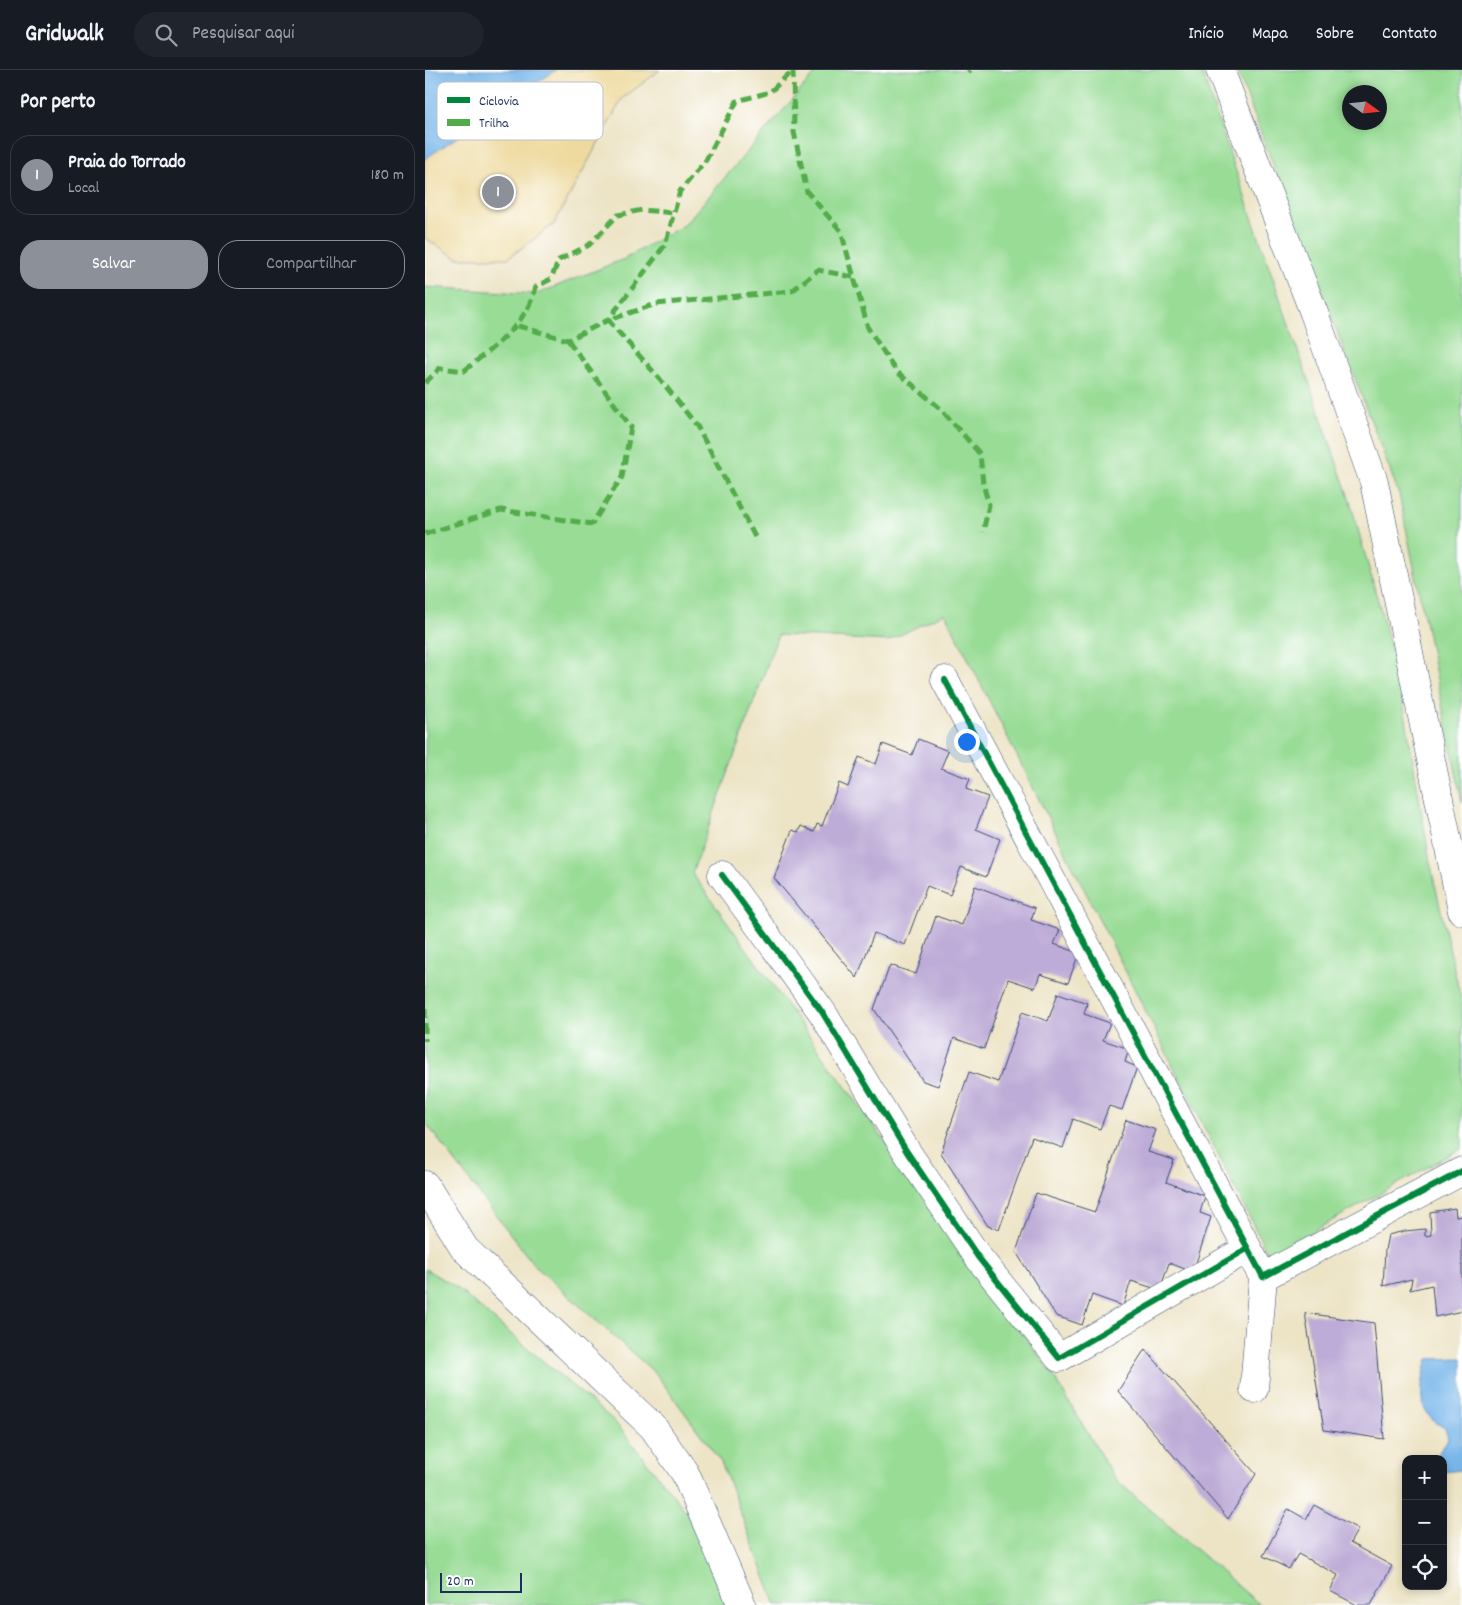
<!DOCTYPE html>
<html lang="pt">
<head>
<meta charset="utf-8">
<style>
  :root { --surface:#171b24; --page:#20242c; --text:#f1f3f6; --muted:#9ea1a6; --line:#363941; --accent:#8c9099 }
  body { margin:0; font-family:Dekko,sans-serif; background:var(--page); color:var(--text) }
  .controls { position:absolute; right:15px; bottom:15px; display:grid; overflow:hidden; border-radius:10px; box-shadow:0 2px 8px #0003 }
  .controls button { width:45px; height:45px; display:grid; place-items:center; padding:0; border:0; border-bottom:1px solid var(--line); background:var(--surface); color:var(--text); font:25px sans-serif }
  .compass { position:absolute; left:917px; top:15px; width:45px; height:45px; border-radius:50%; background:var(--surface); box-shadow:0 2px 8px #0003; rotate:105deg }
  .scale { position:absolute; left:15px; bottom:12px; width:82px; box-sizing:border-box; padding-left:5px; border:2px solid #1b2f5e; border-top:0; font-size:14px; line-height:18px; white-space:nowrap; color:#1b2f5e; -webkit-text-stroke:4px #fff; paint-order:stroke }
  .you { position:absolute; left:541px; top:671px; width:18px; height:18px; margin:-12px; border:4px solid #fff; border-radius:50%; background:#1a73e8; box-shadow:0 0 0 8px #1a73e833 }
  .badge { display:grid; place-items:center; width:32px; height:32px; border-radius:50%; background:var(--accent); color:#fff; font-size:16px; font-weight:700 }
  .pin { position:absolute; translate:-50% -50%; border:2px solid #fff; box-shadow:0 1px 5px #0006 }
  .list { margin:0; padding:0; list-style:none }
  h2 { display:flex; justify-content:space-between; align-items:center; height:65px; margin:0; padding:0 20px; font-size:21px }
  h2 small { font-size:16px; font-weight:400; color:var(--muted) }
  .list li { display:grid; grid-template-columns:32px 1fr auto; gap:15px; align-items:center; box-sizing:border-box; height:80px; margin:0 10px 10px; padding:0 10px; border:1px solid var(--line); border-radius:20px }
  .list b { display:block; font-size:19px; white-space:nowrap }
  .list p { margin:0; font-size:16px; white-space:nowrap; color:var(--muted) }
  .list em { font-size:16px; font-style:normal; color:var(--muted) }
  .actions { display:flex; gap:10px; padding:15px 20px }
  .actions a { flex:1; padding:11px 0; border:1px solid var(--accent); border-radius:20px; text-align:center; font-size:18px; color:var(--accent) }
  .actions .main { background:var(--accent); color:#fff }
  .icon { flex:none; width:28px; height:28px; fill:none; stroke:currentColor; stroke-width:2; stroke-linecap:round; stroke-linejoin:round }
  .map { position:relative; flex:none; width:1037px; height:1535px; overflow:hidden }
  header { display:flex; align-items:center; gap:30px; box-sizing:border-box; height:70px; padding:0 25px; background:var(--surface); border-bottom:1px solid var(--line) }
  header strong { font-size:24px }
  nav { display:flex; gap:28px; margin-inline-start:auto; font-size:18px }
  .search { width:350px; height:45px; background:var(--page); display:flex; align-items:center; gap:12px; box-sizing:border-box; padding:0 18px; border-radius:28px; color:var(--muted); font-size:19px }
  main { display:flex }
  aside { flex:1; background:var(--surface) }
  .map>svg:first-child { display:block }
</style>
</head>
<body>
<header>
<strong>Gridwalk</strong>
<div class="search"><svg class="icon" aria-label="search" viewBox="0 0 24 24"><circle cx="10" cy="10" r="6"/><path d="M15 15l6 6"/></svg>Pesquisar aqui</div>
<nav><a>Início</a><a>Mapa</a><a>Sobre</a><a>Contato</a></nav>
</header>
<main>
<aside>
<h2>Por perto<small></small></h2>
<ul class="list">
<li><span class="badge">1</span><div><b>Praia do Torrado</b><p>Local</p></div><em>180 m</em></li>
</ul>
<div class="actions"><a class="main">Salvar</a><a>Compartilhar</a></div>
</aside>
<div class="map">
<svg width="1037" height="1535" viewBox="0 0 1037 1535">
  <rect width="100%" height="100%" fill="#fff"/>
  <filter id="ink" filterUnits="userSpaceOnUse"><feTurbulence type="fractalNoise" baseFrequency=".02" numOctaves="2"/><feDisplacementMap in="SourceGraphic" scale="10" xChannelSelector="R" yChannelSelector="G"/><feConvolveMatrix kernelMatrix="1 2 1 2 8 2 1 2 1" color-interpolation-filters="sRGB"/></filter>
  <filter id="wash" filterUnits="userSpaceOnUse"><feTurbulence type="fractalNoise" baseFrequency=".0096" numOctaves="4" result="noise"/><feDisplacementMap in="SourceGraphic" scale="20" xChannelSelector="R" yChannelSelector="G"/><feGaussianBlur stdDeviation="1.12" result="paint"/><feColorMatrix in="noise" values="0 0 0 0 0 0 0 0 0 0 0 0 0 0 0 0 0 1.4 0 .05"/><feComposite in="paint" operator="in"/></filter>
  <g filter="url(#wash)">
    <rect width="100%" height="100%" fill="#ede4c6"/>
    <!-- green -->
    <g fill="#98dc95" stroke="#5a867a" fill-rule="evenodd">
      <path d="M393 0H776L925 431 973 602 1005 792 1037 934V1078L844 1186 520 543 463 571 353 565 267 803 628 1305 690 1409 835 1535H351L296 1392 231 1304 109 1195 0 1052V217L112 224 199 189 259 155Z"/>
      <path d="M812 0H1037V732L974 424ZM924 22H954V52H924Z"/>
      <path d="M0 1199 28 1215 189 1351 263 1444 301 1535H0Z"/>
    </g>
    <!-- sand -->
    <path fill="#eeda9e" stroke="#84847e" d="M85 0H235L197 29 129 154 83 188H32L0 168V32Z"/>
    <!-- water -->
    <g fill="#76b5e9" stroke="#4872a4">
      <path d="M0 0H131L0 89Z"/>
      <path d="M1037 1288V1400L1018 1402V1389H1013V1384L1023 1369 1020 1358C989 1343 995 1318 1003 1289Z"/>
    </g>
    <g id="blocks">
      <!-- building -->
      <g fill="#bdacd7">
        <path d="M493 669 523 681 516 698 545 709 541 719 563 727 551 759 575 769 561 807 536 797 525 825 502 816 480 875 449 863 432 908 349 808 367 760 373 762 376 756 389 762 392 754 397 756 414 713 423 717 434 687 451 694 458 674 487 685Z"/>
        <path d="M550 816 610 838 606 850 635 860 629 874 654 883 643 913 615 904 610 918 583 909 559 979 529 968 513 1016 498 1011 449 939 465 895 491 904 511 846 537 855Z"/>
        <path d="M633 923 662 933 659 944 685 953 678 970 704 979 700 992 712 997 697 1040 684 1036 675 1059 648 1049 638 1078 607 1067 574 1160 563 1156 516 1083 544 1002 573 1012 597 942 623 951Z"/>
        <path d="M701 1050 731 1060 723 1082 749 1090 741 1112 780 1126 775 1143 786 1147 768 1202 744 1193 735 1220 706 1211 698 1236 667 1225 657 1255 631 1246 591 1182 611 1123 670 1142Z"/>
        <path d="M1030 1138 1031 1147 1037 1146V1241L1010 1247 1007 1215 985 1220 987 1209 958 1216 960 1180 963 1165 980 1161 1000 1159V1166L1006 1165 1005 1142Z"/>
        <path d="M880 1243 949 1253 959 1369 899 1360Z"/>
        <path d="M720 1279 831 1404 803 1449 693 1321Z"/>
        <path d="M889 1435 933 1459 925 1473 967 1496 946 1535H932L905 1521 913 1505 873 1484 864 1499 838 1486 863 1439 881 1449Z"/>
      </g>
    </g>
  </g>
  <g filter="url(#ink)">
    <use href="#blocks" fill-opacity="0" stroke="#3a4a6e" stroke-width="1"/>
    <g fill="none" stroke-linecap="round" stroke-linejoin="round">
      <!-- minor casing -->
      <g stroke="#3a4a6e" stroke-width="29">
        <g id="minor">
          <path d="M795 0 889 243 949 412 1037 841"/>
          <path d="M520 610 838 1207 1037 1101"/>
          <path d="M297 805 397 942 482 1082 553 1187 634 1288 822 1179"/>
          <path d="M0 1115 40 1179 228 1357 260 1403 317 1535"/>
          <path d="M829 1319 838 1207"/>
        </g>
      </g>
      <!-- minor -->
      <use href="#minor" stroke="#fff" stroke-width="28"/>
      <!-- quiet -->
      <g stroke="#52ab49" stroke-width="5" stroke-dasharray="10 5" stroke-linecap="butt">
        <path d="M368 0 369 62 382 122 416 161 443 258 471 301 516 339 555 384 558 414 564 435 558 462"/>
        <path d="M543 3 545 0"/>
        <path d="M93 256 143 270 183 250 240 175 255 121 281 90 312 31 345 22 368 0"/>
        <path d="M0 313 15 298 39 301C70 275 100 257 111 217L126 209 134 190 164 175 193 145 217 140 249 143"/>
        <path d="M0 464 76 440 167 454 197 407 206 357 143 270"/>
        <path d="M330 467 272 356 235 309 183 250 231 234 367 221 393 200 428 207"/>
        <path d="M0 938V971"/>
      </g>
      <!-- cycleway casing -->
      <g stroke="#fff" stroke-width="9">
        <g id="cycleway">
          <path d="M520 610 838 1207 1037 1101"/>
          <path d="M297 805 397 942 482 1082 553 1187 634 1288 822 1179"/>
        </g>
      </g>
      <!-- cycleway -->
      <use href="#cycleway" stroke="#00873e" stroke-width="6"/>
    </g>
  </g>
  <!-- legend -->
  <rect x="12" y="12" width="166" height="58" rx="8" fill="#fff" stroke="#bbc1cf" stroke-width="1"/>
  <rect x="22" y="27" width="23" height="6" fill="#00873e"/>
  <rect x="22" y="49" width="23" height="7" fill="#52ab49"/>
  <g font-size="14" fill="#1b2f5e">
    <text x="54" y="35">Ciclovia</text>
    <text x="54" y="57">Trilha</text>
  </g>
</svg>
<div class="controls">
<button>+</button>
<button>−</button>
<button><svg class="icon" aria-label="locate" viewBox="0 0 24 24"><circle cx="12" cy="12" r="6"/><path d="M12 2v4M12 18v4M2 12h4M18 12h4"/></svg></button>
</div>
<svg class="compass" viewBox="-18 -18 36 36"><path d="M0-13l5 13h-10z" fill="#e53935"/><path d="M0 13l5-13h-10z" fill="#9ea1a6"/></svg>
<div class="scale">20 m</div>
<div class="you"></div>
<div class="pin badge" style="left:73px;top:122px">1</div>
</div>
</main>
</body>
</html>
